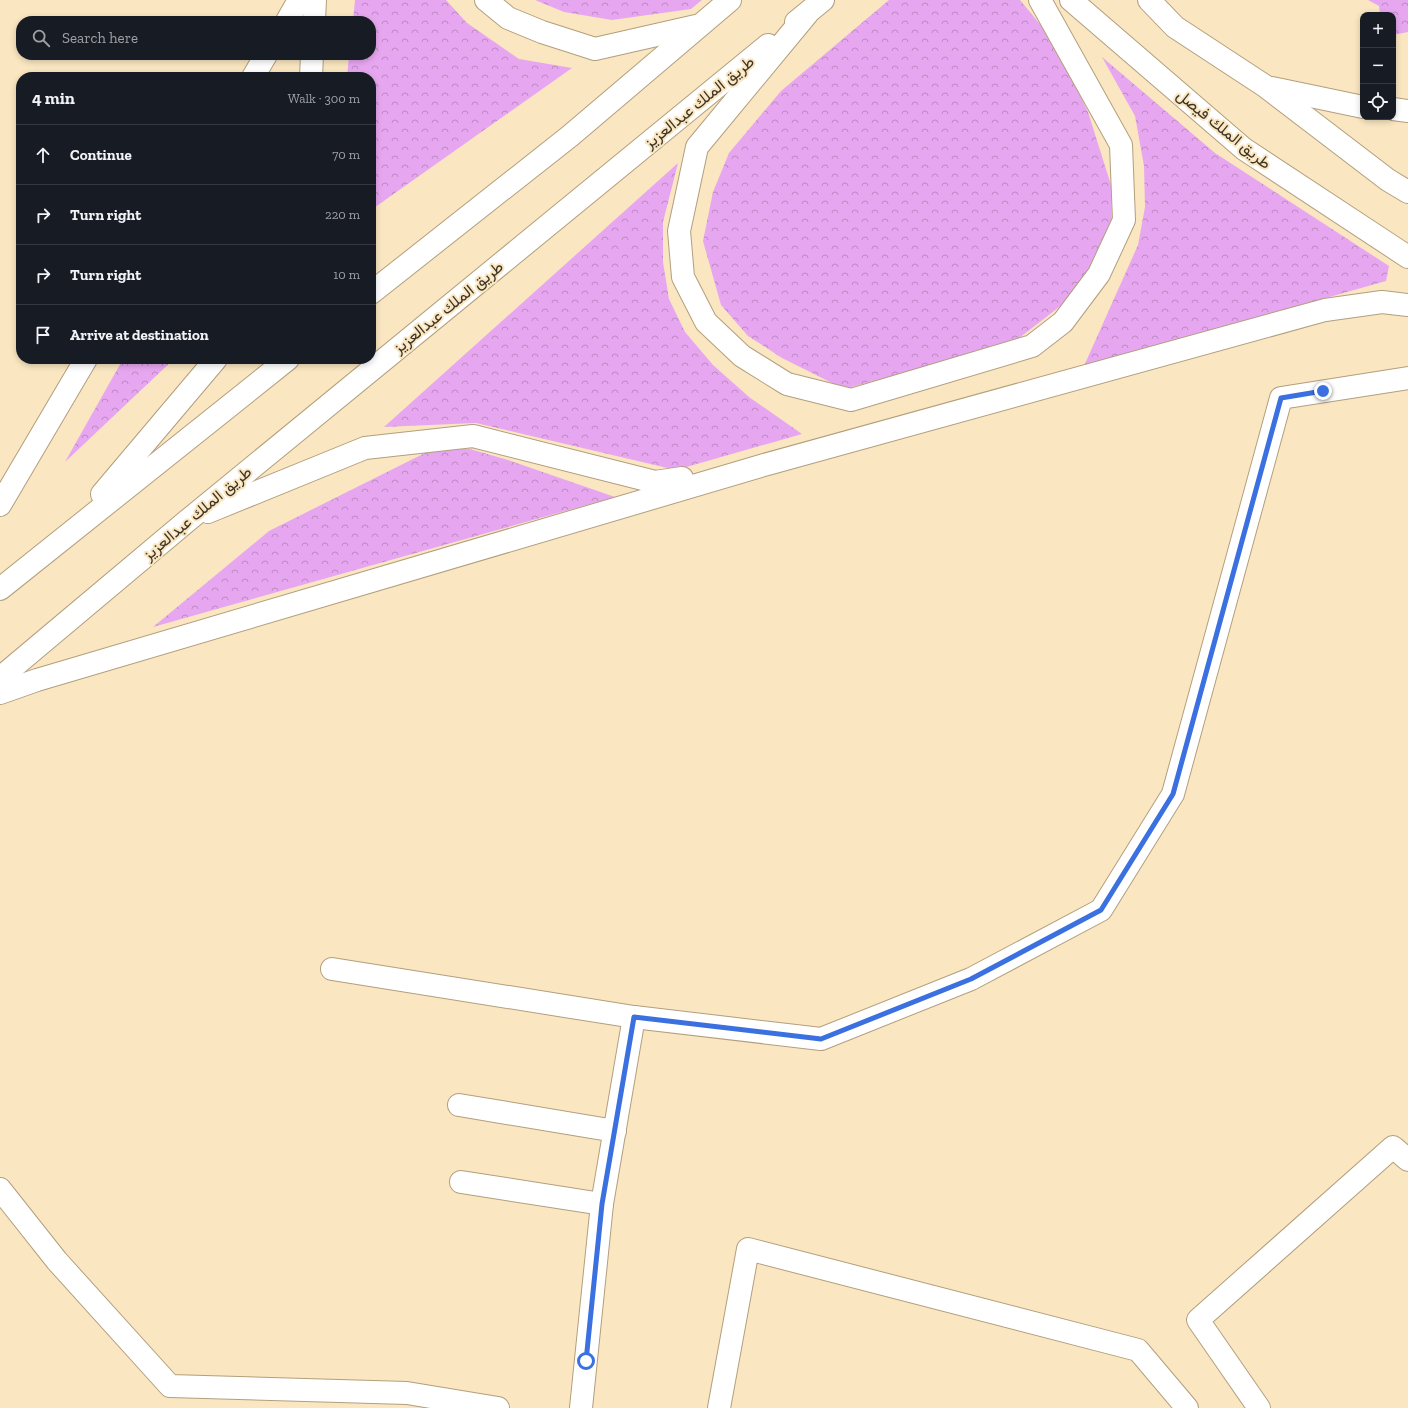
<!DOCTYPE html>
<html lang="en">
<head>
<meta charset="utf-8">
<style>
  :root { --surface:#171b24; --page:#242831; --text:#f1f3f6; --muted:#9ea1a6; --line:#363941 }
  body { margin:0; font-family:"Zilla Slab",Vazirmatn,serif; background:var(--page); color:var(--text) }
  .controls { position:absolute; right:12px; top:12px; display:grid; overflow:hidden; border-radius:8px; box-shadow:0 2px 6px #0003 }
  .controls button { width:36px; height:36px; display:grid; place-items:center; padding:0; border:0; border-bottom:1px solid var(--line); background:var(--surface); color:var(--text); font:20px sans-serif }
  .stop { position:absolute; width:12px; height:12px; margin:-9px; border:3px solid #3a70e0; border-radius:50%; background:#fff }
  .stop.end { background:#3a70e0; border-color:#fff; box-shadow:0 1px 4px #0008 }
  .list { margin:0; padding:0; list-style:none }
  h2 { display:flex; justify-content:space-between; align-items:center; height:52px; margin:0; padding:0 16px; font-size:17px }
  h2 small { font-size:13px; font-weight:400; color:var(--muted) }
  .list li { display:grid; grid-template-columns:26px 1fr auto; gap:12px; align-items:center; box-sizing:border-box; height:60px; padding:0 16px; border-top:1px solid var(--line) }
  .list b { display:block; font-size:15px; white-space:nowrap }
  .list em { font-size:13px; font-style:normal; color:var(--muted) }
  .icon { flex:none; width:22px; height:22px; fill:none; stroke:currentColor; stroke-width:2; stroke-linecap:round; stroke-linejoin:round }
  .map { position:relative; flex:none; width:1408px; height:1408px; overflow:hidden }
  .search { position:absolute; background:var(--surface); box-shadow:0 2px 6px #0003; left:16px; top:16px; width:360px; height:44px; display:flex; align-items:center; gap:10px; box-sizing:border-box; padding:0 14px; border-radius:16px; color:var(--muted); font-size:15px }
  .panel { position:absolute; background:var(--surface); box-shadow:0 2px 6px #0003; left:16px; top:72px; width:360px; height:292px; border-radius:16px }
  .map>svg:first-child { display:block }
</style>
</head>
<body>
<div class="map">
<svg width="1408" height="1408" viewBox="0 0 1408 1408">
  <defs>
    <pattern id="forest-crowns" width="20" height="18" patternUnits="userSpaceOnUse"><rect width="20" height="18" fill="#e7a7f0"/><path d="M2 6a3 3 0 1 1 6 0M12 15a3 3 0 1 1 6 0" fill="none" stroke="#bc89c2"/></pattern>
  </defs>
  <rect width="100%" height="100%" fill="#fae6c1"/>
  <!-- forest -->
  <g fill="url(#forest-crowns)">
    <path d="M355 0H446L467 23 519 59 572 68 371 210V77H347L349 55H371V21H353Z"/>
    <path d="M535 0H702L691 9 612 20 564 12Z"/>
    <path d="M889 0H1020L1053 40 1088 112 1111 185 1112 230 1072 297 1014 342 844 389 782 358 748 336 721 305 703 241 713 192 729 153 781 91Z"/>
    <path d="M1368 0H1408V32L1393 35V15H1380L1379 6Z"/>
    <path d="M1102 57 1215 153 1389 266 1386 281 1084 366 1138 245 1145 207 1144 166 1135 116Z"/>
    <path d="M678 163 663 222V262L669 299 685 332 713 365 749 397 802 434 676 470 476 423 384 427Z"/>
    <path d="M123 359H174L65 462Z"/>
    <path d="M433 449H470L508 460 615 497 153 627 269 531Z"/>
  </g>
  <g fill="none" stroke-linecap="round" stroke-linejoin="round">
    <!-- minor casing -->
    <g stroke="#b29f7d" stroke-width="24">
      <g id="minor">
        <path d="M332 969 634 1017 821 1039 971 979 1101 910 1173 794 1281 398 1408 378"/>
        <path d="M459 1105 615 1131"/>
        <path d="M461 1182 602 1204"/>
        <path d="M0 1189 57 1261 170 1386 407 1393 498 1408"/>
        <path d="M581 1408 602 1204 634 1017"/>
        <path d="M719 1408 748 1249 1138 1350 1187 1408"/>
        <path d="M1259 1408 1198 1320 1393 1147 1408 1160"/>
      </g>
    </g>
    <!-- trunk casing -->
    <g stroke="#b29f7d" stroke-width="24">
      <g id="trunk">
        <path d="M486 0 508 18 542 32 595 49 696 26"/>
        <path d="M1071 0 1244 149 1408 257"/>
        <path d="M1149 0 1175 27 1265 86 1388 180 1408 192"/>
        <path d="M807 14 697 147 679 231 683 277 706 322 742 356 787 384 851 400 1032 346 1063 322 1099 274 1124 220 1121 145 1040 0"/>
        <path d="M287 21 299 0"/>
        <path d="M314 21 315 0"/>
        <path d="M796 22 823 0"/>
        <path d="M253 77 266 55"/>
        <path d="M311 77 312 55"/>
        <path d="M1272 88 1363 107"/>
        <path d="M1393 109 1408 111"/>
        <path d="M371 293 570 136 730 0"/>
        <path d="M102 494 216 359"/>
        <path d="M0 505 86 359"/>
        <path d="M208 512 365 448 473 436 655 482 682 478"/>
        <path d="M0 589 288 359"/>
        <path d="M0 678 187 521 768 45"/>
        <path d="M0 693 37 680 764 465 1325 310 1382 302 1408 305"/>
      </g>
    </g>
    <!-- minor -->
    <use href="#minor" stroke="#fff" stroke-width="22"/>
    <!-- trunk -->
    <use href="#trunk" stroke="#fff" stroke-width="22"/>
  </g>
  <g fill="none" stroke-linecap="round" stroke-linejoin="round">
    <!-- route -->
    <path stroke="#3a70e0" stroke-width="5" d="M586 1361 602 1204 634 1017 821 1039 971 979 1101 910 1173 794 1281 398 1323 391"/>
  </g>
  <g text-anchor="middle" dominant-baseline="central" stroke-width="4" stroke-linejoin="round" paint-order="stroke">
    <!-- street labels -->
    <g font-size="16" fill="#3b3325" stroke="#fae6c1">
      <text transform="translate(699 102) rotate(-39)">طريق الملك عبدالعزيز</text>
      <text transform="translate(1224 129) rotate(39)">طريق الملك فيصل</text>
      <text transform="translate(448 307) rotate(-39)">طريق الملك عبدالعزيز</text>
      <text transform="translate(197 513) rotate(-40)">طريق الملك عبدالعزيز</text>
    </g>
  </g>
</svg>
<div class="controls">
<button>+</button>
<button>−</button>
<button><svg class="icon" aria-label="locate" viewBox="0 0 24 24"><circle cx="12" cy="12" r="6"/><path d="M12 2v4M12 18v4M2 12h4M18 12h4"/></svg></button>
</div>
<div class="stop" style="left:586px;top:1361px"></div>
<div class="stop end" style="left:1323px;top:391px"></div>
<div class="search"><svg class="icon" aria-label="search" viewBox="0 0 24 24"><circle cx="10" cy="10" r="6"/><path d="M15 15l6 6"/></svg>Search here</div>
<section class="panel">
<h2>4 min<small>Walk · 300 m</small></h2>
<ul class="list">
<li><svg class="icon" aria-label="ahead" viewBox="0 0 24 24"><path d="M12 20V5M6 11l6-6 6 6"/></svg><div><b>Continue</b></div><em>70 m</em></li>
<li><svg class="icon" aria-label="right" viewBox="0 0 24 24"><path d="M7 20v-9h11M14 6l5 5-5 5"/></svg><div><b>Turn right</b></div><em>220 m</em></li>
<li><svg class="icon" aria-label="right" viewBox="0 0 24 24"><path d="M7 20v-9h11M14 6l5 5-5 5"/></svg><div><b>Turn right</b></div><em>10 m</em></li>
<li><svg class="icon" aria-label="arrive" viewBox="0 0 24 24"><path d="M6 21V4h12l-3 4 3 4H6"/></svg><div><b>Arrive at destination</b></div></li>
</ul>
</section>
</div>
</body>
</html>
